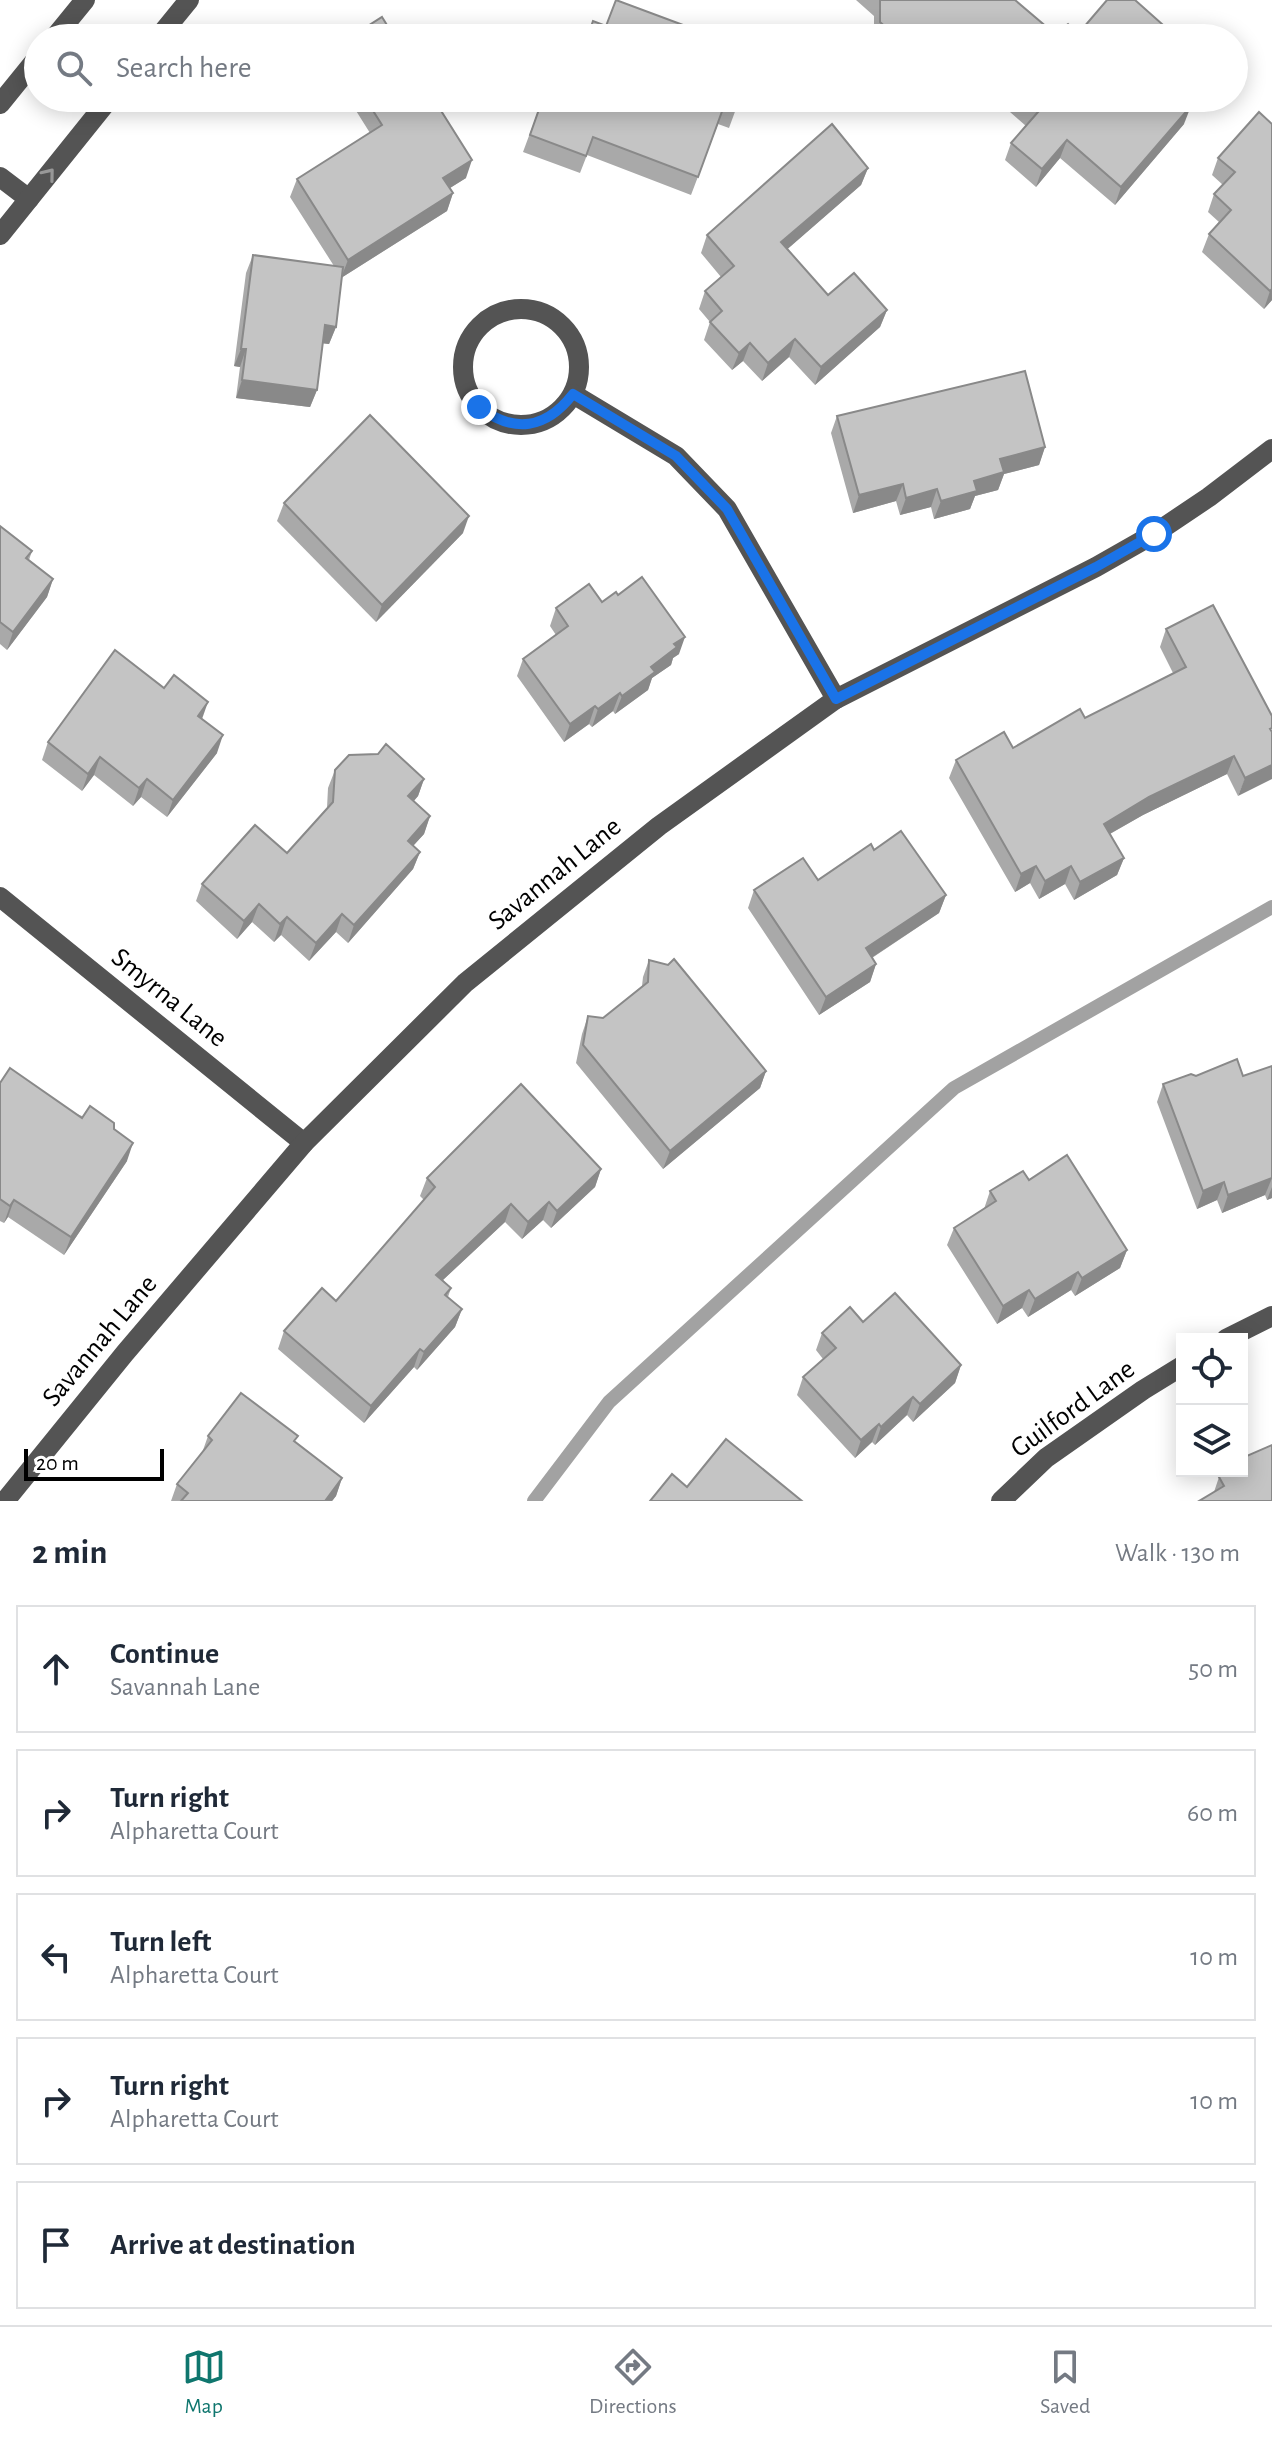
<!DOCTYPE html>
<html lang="en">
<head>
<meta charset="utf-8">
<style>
  :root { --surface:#fff; --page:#f6f6f7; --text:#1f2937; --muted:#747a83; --line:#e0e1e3; --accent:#0f766e }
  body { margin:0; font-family:"Alegreya Sans",sans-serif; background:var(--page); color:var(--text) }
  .controls { position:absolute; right:24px; bottom:24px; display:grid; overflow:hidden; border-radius:0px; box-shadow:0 4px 20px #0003 }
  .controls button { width:72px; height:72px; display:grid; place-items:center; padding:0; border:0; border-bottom:2px solid var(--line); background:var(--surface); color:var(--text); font:40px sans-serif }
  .scale { position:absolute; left:24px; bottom:20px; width:140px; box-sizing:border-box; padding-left:8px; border:4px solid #000; border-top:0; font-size:22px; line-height:28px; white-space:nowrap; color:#000; -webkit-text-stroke:6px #fff; paint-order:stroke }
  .stop { position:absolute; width:24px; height:24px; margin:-18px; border:6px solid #1a73e8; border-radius:50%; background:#fff }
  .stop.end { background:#1a73e8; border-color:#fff; box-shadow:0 2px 8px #0008 }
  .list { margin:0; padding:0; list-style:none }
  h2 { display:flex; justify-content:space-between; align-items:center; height:104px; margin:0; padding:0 32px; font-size:34px }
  h2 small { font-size:26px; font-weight:400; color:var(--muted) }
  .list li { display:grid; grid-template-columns:52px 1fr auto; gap:24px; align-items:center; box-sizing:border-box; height:128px; margin:0 16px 16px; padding:0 16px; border:2px solid var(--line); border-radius:0px }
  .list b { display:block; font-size:30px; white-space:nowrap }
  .list p { margin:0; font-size:26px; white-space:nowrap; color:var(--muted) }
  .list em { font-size:26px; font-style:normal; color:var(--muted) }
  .icon { flex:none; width:44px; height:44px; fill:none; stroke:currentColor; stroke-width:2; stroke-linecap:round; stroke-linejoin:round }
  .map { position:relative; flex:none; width:1272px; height:1501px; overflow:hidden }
  .search { position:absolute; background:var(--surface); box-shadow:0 4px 20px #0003; left:24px; right:24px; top:24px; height:88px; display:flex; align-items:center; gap:20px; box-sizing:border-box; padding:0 28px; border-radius:44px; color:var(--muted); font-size:30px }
  .sheet { height:824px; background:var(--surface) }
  nav { display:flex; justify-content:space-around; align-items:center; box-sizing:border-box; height:112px; border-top:2px solid var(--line); background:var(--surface); font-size:22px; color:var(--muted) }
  nav a { display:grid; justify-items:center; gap:4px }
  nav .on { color:var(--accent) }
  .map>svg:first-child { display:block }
</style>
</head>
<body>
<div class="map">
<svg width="1272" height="1501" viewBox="0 0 1272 1501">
  <rect width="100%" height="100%" fill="#fff"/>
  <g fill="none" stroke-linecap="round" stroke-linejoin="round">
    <!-- stream -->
    <path stroke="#a2a2a2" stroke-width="14" d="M534 1501 609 1402 954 1088 1272 907"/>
    <!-- minor -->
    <g stroke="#545454" stroke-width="20">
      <path d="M54 38 85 0"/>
      <path d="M158 38 189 0"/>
      <path d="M0 104 38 57"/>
      <path d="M0 177 29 199"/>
      <path d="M0 235 110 98"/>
      <circle cx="521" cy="367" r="58"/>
      <path d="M573 394 676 456 727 509 836 699"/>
      <path d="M0 897 304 1143"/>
      <path d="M1226 1339 1272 1316"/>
      <path d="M5 1501 125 1353 304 1143 465 983 659 826 836 699 1096 567 1154 534 1209 497 1272 449"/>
      <path d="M1001 1501 1046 1458 1143 1390 1182 1366"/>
    </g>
  </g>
  <!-- wall -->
  <g fill="#a9a9a9">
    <path d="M856 0H1015L1055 34H1078L1162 24 1156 38H874V16Z"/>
    <path d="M348 98H433L466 178 450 188 453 193 447 211 341 278 336 327 329 344 323 343 317 390 310 407 236 398 240 367 234 366 246 273 253 255 334 266 290 197 297 179 370 133Z"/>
    <path d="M543 98H740L729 128 718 124 691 195 587 155 580 173 523 152Z"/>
    <path d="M994 98H1181L1184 124 1115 205 1060 158 1036 187 1005 160 1011 143 1026 126Z"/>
    <path d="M1272 124V300L1264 309 1202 252 1209 234 1219 222 1208 212 1214 194 1223 185 1212 175 1218 158Z"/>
    <path d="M868 168 861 185 787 249 828 295 887 310 880 327 815 385 789 357 762 381 743 361 732 370 704 340 710 322 699 309 705 291 721 277 701 253 707 235Z"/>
    <path d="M837 416 1045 447 1039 465 1004 474 998 490 975 496 970 509 934 519 931 507 900 515 896 501 853 513 831 433Z"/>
    <path d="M284 503 463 533 376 622 277 521Z"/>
    <path d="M0 526 32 551 29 560 53 579 47 597 7 650 0 644Z"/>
    <path d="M618 595 679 654 673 658 671 665 652 678 648 690 615 714 613 711 592 727 589 724 564 742 517 676 523 659 556 635 550 626 556 608 602 602Z"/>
    <path d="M1166 629 1272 716 1238 796 1227 774 1143 815 1110 834 1124 858 1117 875 1074 900 1065 884 1039 899 1030 883 1015 892 949 778 956 760 1013 748 1085 718 1173 673 1160 647Z"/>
    <path d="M202 719 217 753 167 817 141 797 133 806 94 775 82 791 42 760 48 742Z"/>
    <path d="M335 770 424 779 418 796 414 801 430 816 424 834 413 846 420 852 413 869 348 943 336 932 309 961 281 935 274 942 252 922 237 939 196 901 202 884 287 853 327 808 328 788Z"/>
    <path d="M874 850 946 895 939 913 872 958 876 964 870 982 819 1015 748 908 754 890 818 880Z"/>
    <path d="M649 960 766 1071 760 1088 663 1169 576 1063 582 1034 588 1016 603 1018 642 986 643 977Z"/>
    <path d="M1272 1066V1198L1267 1200 1265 1195 1222 1213 1217 1200 1197 1209 1157 1102 1163 1084 1196 1076H1243Z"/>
    <path d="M0 1083 114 1129 127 1161 64 1255 8 1217 4 1223 0 1221Z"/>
    <path d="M601 1169 595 1187 551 1228 543 1220 522 1239 505 1222 443 1280 451 1288 448 1297 462 1309 455 1327 417 1370 414 1367 364 1423 278 1349 284 1331 336 1301 424 1200 420 1196 427 1178Z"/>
    <path d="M1029 1180 1127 1250 1120 1268 1075 1296 1071 1290 1028 1317 1022 1308 997 1324 947 1245 954 1228 984 1209 990 1191Z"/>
    <path d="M863 1322 961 1365 955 1383 913 1422 907 1415 875 1445 872 1442 855 1458 797 1395 803 1377 823 1359 816 1350 822 1333Z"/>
    <path d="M208 1436 296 1442 342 1478 336 1496 332 1501H171L177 1484 202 1453Z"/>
    <path d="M1242 1458 1272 1501 1214 1492 1219 1477 1242 1471Z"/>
  </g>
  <!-- shaded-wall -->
  <g fill="#898989">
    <path d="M1162 24 1156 38H1149Z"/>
    <path d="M917 31 915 38H890L892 33Z"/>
    <path d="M1191 106 1184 124 1115 205 1121 187Z"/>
    <path d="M1067 140 1060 158 1036 187 1042 169Z"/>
    <path d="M472 160 466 178 437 196 443 178Z"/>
    <path d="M868 168 861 185 775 260 781 242Z"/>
    <path d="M453 193 447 211 341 278 348 260Z"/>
    <path d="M1272 289V300L1264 309 1270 291Z"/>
    <path d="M887 310 880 327 815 385 821 367Z"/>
    <path d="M325 325 336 327 329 344 319 343Z"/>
    <path d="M795 339 789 357 762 381 768 363Z"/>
    <path d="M750 343 743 361 732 370 739 353Z"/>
    <path d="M241 349H246L240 367 234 366Z"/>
    <path d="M242 380 317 390 310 407 236 398Z"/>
    <path d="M1045 447 1039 465 1004 474 998 490 975 496 970 509 934 519 941 501 974 481 1000 459Z"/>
    <path d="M903 484 896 501 853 513 859 495Z"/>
    <path d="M937 489 931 507 900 515 906 498Z"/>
    <path d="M469 516 463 533 376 622 382 605Z"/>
    <path d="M53 579 47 597 7 650 13 632Z"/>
    <path d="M685 637 679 654 673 658 671 665 652 678 648 690 615 714 622 696 674 644Z"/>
    <path d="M620 693 613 711 592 727 598 709Z"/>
    <path d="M208 702 202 719 198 716Z"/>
    <path d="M595 706 589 724 564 742 570 724Z"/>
    <path d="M223 735 217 753 167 817 173 800Z"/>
    <path d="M1234 756 1227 774 1143 815 1097 841 1104 824 1149 797Z"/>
    <path d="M100 757 94 775 82 791 88 774Z"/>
    <path d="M1272 765V779L1238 796 1245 778Z"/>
    <path d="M147 779 141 797 133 806 139 788Z"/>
    <path d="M424 779 418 796 402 814 408 796Z"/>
    <path d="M430 816 424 834 401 859 408 841Z"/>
    <path d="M420 852 413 869 348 943 354 925Z"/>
    <path d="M1124 858 1117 875 1074 900 1080 882Z"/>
    <path d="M1036 866 1030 883 1015 892 1021 874Z"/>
    <path d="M1071 866 1065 884 1039 899 1045 881Z"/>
    <path d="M946 895 939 913 859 966 866 948Z"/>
    <path d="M259 904 252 922 237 939 244 921Z"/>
    <path d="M342 914 336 932 309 961 316 943Z"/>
    <path d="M287 917 281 935 274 942 280 924Z"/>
    <path d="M876 964 870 982 819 1015 826 997Z"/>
    <path d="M766 1071 760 1088 663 1169 670 1151Z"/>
    <path d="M133 1143 127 1161 64 1255 71 1237Z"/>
    <path d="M601 1169 595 1187 551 1228 557 1211Z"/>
    <path d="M1272 1178 1265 1195 1222 1213 1228 1195Z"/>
    <path d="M1224 1182 1217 1200 1197 1209 1203 1191Z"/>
    <path d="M1272 1187V1198L1267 1200Z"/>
    <path d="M14 1200 8 1217 4 1223 10 1206Z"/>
    <path d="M549 1202 543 1220 522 1239 528 1222Z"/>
    <path d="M511 1204 505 1222 430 1292 436 1275Z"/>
    <path d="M1127 1250 1120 1268 1075 1296 1082 1278Z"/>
    <path d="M1078 1272 1071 1290 1028 1317 1035 1299Z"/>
    <path d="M1029 1290 1022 1308 997 1324 1003 1306Z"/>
    <path d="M462 1309 455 1327 417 1370 424 1352Z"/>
    <path d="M420 1349 414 1367 364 1423 371 1406Z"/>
    <path d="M961 1365 955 1383 913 1422 920 1404Z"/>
    <path d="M913 1397 907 1415 875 1445 881 1427Z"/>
    <path d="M879 1424 872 1442 855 1458 861 1440Z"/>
    <path d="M342 1478 336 1496 332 1501H325Z"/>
  </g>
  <!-- building -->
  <g fill="#c4c4c4" stroke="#898989" stroke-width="2">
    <path d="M616 0 718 38H587L593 21 606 26Z"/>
    <path d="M880 0H1015L1055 34 1068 24 1078 34 1107 0H1135L1162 24 1149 38H925L917 31 892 33 880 22Z"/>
    <path d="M382 17 395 38H349Z"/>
    <path d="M365 98H433L472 160 443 178 453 193 348 260 297 179 382 125Z"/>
    <path d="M543 98H740L735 110 724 106 698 177 593 137 586 156 530 135Z"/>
    <path d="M1021 98H1181L1191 106 1121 187 1067 140 1042 169 1011 143 1038 112Z"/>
    <path d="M1259 112 1272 124V289L1270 291 1209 234 1231 210 1214 194 1235 172 1218 158Z"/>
    <path d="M832 124 868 168 781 242 828 295 854 273 887 310 821 367 795 339 768 363 750 343 739 353 710 322 722 311 705 291 734 266 707 235Z"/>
    <path d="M253 255 343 267 336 327 325 325 317 390 242 380 246 349H241Z"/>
    <path d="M1025 371 1045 447 1000 459 1004 472 974 481 977 491 941 501 937 489 906 498 903 484 859 495 837 416Z"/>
    <path d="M370 415 469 516 382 605 284 503Z"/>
    <path d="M0 526 32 551 26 558 53 579 13 632 0 622Z"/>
    <path d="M642 577 685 637 674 644 677 647 651 667 655 672 622 696 620 693 598 709 595 706 570 724 523 659 568 626 556 608 589 584 602 602 616 592 618 595Z"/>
    <path d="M1213 605 1272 716V728L1270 729 1272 732V765L1245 778 1234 756 1149 797 1104 824 1124 858 1080 882 1071 866 1045 881 1036 866 1021 874 956 760 1004 732 1013 748 1080 709 1085 718 1186 667 1166 629Z"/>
    <path d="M115 650 164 688 174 675 208 702 198 716 223 735 173 800 147 779 139 788 100 757 88 774 48 742Z"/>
    <path d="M386 744 424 779 408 796 430 816 408 841 420 852 354 925 342 914 316 943 287 917 280 924 259 904 244 921 202 884 255 825 287 853 333 802 335 770 349 755 378 754Z"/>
    <path d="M901 831 946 895 866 948 876 964 826 997 754 890 803 858 818 880 871 844 874 850Z"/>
    <path d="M674 959 766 1071 670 1151 583 1045 588 1016 603 1018 648 982 649 960 668 965Z"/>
    <path d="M1237 1059 1243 1076 1272 1066V1178L1228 1195 1224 1182 1203 1191 1163 1084 1191 1074 1196 1076Z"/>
    <path d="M10 1068 82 1118 90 1106 114 1123V1129L133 1143 71 1237 14 1200 10 1206 0 1199V1083Z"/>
    <path d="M521 1084 601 1169 557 1211 549 1202 528 1222 511 1204 436 1275 451 1288 445 1295 462 1309 424 1352 420 1349 371 1406 284 1331 322 1288 336 1301 435 1187 427 1178Z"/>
    <path d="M1067 1155 1127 1250 1082 1278 1078 1272 1035 1299 1029 1290 1003 1306 954 1228 996 1201 990 1191 1023 1171 1029 1180Z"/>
    <path d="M895 1293 961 1365 920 1404 913 1397 881 1427 879 1424 861 1440 803 1377 836 1348 822 1333 850 1307 863 1322Z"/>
    <path d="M241 1393 298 1436 294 1441 342 1478 325 1501H181L188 1493 177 1484 212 1440 208 1436Z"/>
    <path d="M726 1439 802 1501H650L672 1474 687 1487Z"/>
    <path d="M1272 1445V1501H1199L1224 1486 1219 1477 1229 1471H1242V1463L1243 1462 1242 1458Z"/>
  </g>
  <!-- one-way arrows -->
  <defs><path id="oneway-chevron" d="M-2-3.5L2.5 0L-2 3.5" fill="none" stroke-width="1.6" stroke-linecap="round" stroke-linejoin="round" transform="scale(2)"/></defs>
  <use stroke="#989898" href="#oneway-chevron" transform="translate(49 174) rotate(-51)"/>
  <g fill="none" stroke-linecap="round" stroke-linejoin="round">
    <!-- route -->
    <path stroke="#1a73e8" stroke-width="10" d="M479 407C514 434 546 429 573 394L676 456 727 509 836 699 1096 567 1154 534"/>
  </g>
  <g text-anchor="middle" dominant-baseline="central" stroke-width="6" stroke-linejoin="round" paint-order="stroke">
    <!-- street labels -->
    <g font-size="28" fill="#000" stroke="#fff">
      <text transform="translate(555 874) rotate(-39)">Savannah Lane</text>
      <text transform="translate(169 998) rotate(39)">Smyrna Lane</text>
      <text transform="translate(100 1341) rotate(-50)">Savannah Lane</text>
      <text transform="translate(1073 1409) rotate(-36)">Guilford Lane</text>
    </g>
  </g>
</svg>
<div class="controls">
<button><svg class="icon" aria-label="locate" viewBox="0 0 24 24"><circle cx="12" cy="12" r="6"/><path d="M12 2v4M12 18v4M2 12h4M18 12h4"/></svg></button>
<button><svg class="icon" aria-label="layers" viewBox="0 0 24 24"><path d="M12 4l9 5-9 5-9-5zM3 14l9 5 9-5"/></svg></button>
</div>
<div class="scale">20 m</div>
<div class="stop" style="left:1154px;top:534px"></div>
<div class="stop end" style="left:479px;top:407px"></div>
<div class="search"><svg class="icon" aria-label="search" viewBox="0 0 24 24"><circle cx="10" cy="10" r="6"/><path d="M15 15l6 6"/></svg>Search here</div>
</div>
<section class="sheet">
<h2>2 min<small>Walk · 130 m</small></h2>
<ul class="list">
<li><svg class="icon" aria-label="ahead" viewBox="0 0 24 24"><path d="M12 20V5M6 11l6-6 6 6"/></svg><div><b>Continue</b><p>Savannah Lane</p></div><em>50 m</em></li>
<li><svg class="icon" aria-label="right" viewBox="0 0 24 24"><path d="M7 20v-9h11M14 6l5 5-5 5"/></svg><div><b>Turn right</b><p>Alpharetta Court</p></div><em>60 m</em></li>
<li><svg class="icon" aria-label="left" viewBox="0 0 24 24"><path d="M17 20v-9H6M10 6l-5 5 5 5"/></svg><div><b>Turn left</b><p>Alpharetta Court</p></div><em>10 m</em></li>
<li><svg class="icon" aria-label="right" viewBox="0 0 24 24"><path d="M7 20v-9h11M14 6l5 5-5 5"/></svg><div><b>Turn right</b><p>Alpharetta Court</p></div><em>10 m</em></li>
<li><svg class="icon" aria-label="arrive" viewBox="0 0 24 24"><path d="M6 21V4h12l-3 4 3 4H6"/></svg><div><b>Arrive at destination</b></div></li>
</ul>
</section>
<nav>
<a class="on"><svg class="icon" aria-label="map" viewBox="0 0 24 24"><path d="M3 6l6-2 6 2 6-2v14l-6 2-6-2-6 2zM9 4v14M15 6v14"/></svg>Map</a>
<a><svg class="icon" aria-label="directions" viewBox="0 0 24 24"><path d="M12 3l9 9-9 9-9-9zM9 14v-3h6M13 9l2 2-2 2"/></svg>Directions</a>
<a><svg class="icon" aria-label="saved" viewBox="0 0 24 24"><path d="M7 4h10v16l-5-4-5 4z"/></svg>Saved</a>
</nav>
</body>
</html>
